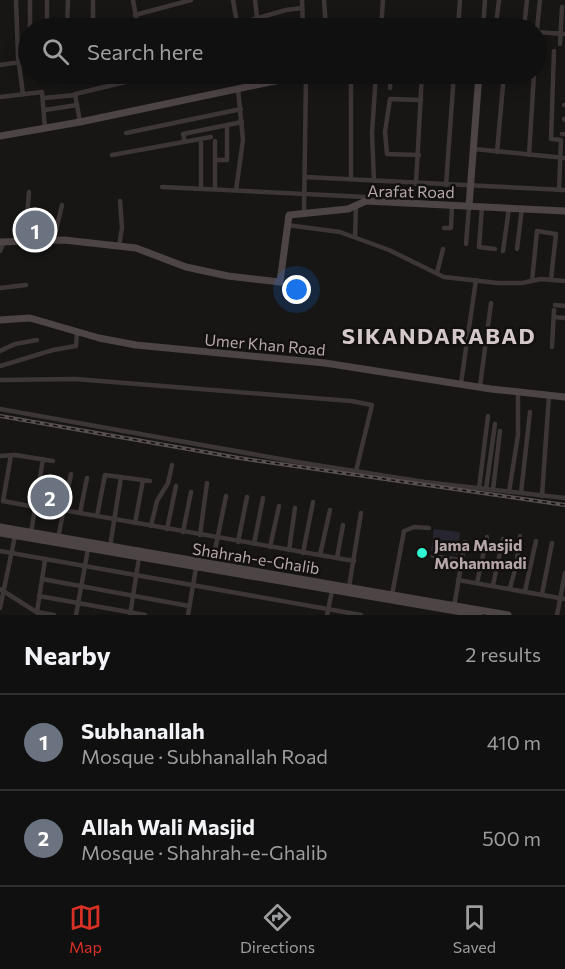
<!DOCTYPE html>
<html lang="en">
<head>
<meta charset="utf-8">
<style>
  :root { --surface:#111010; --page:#1a1919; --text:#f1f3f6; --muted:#9c9d9f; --line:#303030; --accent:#d93025 }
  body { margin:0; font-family:Commissioner,sans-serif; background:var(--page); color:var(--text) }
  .you { position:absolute; left:297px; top:290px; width:21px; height:21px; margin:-15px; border:4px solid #fff; border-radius:50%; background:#1a73e8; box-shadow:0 0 0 9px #1a73e833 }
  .badge { display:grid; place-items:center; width:39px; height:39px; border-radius:50%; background:var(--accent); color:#fff; font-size:20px; font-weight:700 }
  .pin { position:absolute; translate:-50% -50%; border:3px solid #fff; box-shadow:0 2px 6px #0006 }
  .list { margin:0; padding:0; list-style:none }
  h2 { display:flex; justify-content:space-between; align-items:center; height:78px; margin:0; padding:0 24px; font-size:26px }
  h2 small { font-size:20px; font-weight:400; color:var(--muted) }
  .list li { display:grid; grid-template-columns:39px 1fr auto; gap:18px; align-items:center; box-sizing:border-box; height:96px; padding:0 24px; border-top:2px solid var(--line) }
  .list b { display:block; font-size:22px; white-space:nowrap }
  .list p { margin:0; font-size:20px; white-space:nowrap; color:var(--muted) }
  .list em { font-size:20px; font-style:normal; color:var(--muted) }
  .icon { flex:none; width:33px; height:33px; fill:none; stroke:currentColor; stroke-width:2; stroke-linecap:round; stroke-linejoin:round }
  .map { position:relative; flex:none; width:565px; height:615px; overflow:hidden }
  .search { position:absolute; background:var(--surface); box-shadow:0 3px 15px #0003; left:18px; right:18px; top:18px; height:66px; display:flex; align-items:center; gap:15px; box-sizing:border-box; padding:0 21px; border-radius:33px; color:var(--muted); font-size:22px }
  .sheet { height:270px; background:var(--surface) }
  nav { display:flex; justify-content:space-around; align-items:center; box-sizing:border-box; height:84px; border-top:2px solid var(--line); background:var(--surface); font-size:16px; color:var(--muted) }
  nav a { display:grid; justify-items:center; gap:3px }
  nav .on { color:var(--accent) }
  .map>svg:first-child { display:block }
</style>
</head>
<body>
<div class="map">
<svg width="565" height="615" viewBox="0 0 565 615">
  <rect width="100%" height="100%" fill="#171615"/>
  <!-- green -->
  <path fill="#27252f" d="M434 529 460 532 458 555 431 551Z"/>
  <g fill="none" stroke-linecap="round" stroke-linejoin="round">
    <!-- street -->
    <g stroke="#3d3636" stroke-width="4.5">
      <path d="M16 0 18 57 23 94"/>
      <path d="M133 0 138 28"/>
      <path d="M233 0 237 23"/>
      <path d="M255 0 257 17"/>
      <path d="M302 0 303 28"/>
      <path d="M324 0 326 28"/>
      <path d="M135 15 191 0"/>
      <path d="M484 20 519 28"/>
      <path d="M496 24 499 0"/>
      <path d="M30 28V0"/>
      <path d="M47 28V0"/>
      <path d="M67 28 68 0"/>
      <path d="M93 28V0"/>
      <path d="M223 28 286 10 302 8"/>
      <path d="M381 28 383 0"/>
      <path d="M458 28 460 0"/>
      <path d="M483 28 485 0"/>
      <path d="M524 28 527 0"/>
      <path d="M536 32 565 34"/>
      <path d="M536 39 540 0"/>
      <path d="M560 44 562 7"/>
      <path d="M554 51 551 139 561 140 559 190"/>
      <path d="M0 65 28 61"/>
      <path d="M351 74V179"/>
      <path d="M390 88 391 74"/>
      <path d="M0 97 42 92 45 129"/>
      <path d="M44 98 76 95"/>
      <path d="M564 105H565"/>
      <path d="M45 110 77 105"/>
      <path d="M564 119 565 120"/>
      <path d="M80 122 75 94 159 74"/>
      <path d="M126 133 241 109"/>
      <path d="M562 134H565"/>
      <path d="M215 141V189"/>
      <path d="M185 142 183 134 242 122"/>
      <path d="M201 143V189"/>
      <path d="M474 149 565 158"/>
      <path d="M497 152 504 74"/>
      <path d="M112 155 211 137"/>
      <path d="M419 155 387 154 385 132 390 99 421 100"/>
      <path d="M529 155 534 74"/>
      <path d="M215 160H227V125"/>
      <path d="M305 177 565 190"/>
      <path d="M374 181 372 133 376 74"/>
      <path d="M416 184 422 74"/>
      <path d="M446 185 454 74"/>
      <path d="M162 187 366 197V201"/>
      <path d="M236 190 243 140 238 89"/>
      <path d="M482 207 479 247 495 249"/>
      <path d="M304 213 306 75"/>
      <path d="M287 225 340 232 389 250 444 277 498 283H522L541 279 565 281"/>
      <path d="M444 228H451L452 205"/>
      <path d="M355 237 356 206"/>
      <path d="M54 239 62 205"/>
      <path d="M25 240 29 192"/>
      <path d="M466 244 469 206"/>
      <path d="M119 246 122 228 120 201"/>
      <path d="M517 249 522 208"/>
      <path d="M0 251 4 242"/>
      <path d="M503 251 509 208"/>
      <path d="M437 273 443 249"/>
      <path d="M532 281 537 231 556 234 551 279"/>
      <path d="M0 288 26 285"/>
      <path d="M555 305 565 306"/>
      <path d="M554 317 565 318"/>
      <path d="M552 347 554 310"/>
      <path d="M0 351 15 344 37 340"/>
      <path d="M0 366 53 350 76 346 77 332"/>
      <path d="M0 380 75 379 351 401 372 405 356 471"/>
      <path d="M461 383 476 280"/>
      <path d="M480 386 491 303"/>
      <path d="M0 409 303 463 425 482 565 498"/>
      <path d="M0 456 15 455 53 461"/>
      <path d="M479 488 488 416"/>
      <path d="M486 489 495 424"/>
      <path d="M493 490 500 431"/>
      <path d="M509 492 518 435V392"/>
      <path d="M521 493 530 412"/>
      <path d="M542 496 549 395"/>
      <path d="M3 501 11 455"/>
      <path d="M3 501 35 507"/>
      <path d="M63 510 354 561"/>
      <path d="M80 513 87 478"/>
      <path d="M97 516 105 475 150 481"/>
      <path d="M135 523 143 480"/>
      <path d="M151 526 157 501 168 483 172 465"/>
      <path d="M167 529 176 486"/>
      <path d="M183 532 191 492"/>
      <path d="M31 533 43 459"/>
      <path d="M200 535 207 483"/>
      <path d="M58 538 71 474"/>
      <path d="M238 542 247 497"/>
      <path d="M254 544 263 498"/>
      <path d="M110 547 121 477"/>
      <path d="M270 547 279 506"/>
      <path d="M289 550 295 508"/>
      <path d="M0 551 361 615"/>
      <path d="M303 553 313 502"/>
      <path d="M320 555 330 510"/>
      <path d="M433 556 461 560"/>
      <path d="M337 558 343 525"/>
      <path d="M45 560 37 612 54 615"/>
      <path d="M212 565 226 496"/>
      <path d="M42 579 189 606"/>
      <path d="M458 580 565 599"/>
      <path d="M477 583 487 537"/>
      <path d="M493 585 503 539"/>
      <path d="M349 587 361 513"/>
      <path d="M510 588 516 566 520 536"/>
      <path d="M0 589 38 613"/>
      <path d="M525 591 536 541"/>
      <path d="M542 594 552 543"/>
      <path d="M392 595 404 531 414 527 429 528"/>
      <path d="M39 596 145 615"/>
      <path d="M454 607 465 542"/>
      <path d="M0 608 15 536"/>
      <path d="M76 615 88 549"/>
      <path d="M130 615 139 558"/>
      <path d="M188 615 196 568"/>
      <path d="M327 615 332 591"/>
      <path d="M557 615 565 573"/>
    </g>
    <!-- secondary -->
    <g stroke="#4d4445" stroke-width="7">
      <path d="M0 136 80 122 275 81 320 74"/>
      <path d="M469 206 479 74"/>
      <path d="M0 242 64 240 136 248 186 267 228 276 280 282 289 215 348 209 366 201 565 211"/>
      <path d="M0 320 30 318 99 338 136 345 325 363 491 389 565 397"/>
      <path d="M0 527 508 615"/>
      <path d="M0 533 479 615"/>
    </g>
    <!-- rail casing -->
    <g stroke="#584f50" stroke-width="4">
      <path id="rail" d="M0 416 239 458 565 505"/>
    </g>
    <!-- rail -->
    <use href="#rail" stroke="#121110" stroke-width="1.5" stroke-dasharray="4.5" stroke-linecap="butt"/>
  </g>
  <!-- markers -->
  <circle fill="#2ef7d1" stroke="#121110" stroke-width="2" cx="422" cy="553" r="6"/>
  <g text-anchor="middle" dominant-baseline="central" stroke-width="5" stroke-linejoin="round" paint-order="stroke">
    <!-- street labels -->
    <g font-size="16" fill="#b8a7aa" stroke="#121110">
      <text transform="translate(411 191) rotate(1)">Arafat Road</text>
      <text transform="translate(265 344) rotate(5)">Umer Khan Road</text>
      <text transform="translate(256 558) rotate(9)">Shahrah-e-Ghalib</text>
    </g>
    <!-- poi labels -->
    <g font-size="16" font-weight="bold" fill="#b8a7aa" stroke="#121110" text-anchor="start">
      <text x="434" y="544">Jama Masjid<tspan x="434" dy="18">Mohammadi</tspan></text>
    </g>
    <!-- district labels -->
    <g font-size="22" font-weight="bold" letter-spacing="1.5" fill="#d4c8c9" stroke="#121110">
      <text x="439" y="335">SIKANDARABAD</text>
    </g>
  </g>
</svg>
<div class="you"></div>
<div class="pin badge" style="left:35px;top:230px;background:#6b7280">1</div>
<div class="pin badge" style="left:50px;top:497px;background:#6b7280">2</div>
<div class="search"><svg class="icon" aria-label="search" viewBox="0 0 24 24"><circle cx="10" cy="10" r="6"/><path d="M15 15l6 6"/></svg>Search here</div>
</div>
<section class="sheet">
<h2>Nearby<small>2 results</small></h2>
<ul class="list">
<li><span class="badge" style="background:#6b7280">1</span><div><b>Subhanallah</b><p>Mosque · Subhanallah Road</p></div><em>410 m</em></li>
<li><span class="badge" style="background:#6b7280">2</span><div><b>Allah Wali Masjid</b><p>Mosque · Shahrah-e-Ghalib</p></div><em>500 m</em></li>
</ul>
</section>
<nav>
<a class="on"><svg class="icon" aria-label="map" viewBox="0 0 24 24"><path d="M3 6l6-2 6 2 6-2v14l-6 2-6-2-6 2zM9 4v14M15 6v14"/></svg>Map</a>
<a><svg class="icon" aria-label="directions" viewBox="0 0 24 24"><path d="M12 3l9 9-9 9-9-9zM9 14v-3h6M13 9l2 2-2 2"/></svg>Directions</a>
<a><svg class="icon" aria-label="saved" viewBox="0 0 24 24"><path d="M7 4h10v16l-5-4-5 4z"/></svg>Saved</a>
</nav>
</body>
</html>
